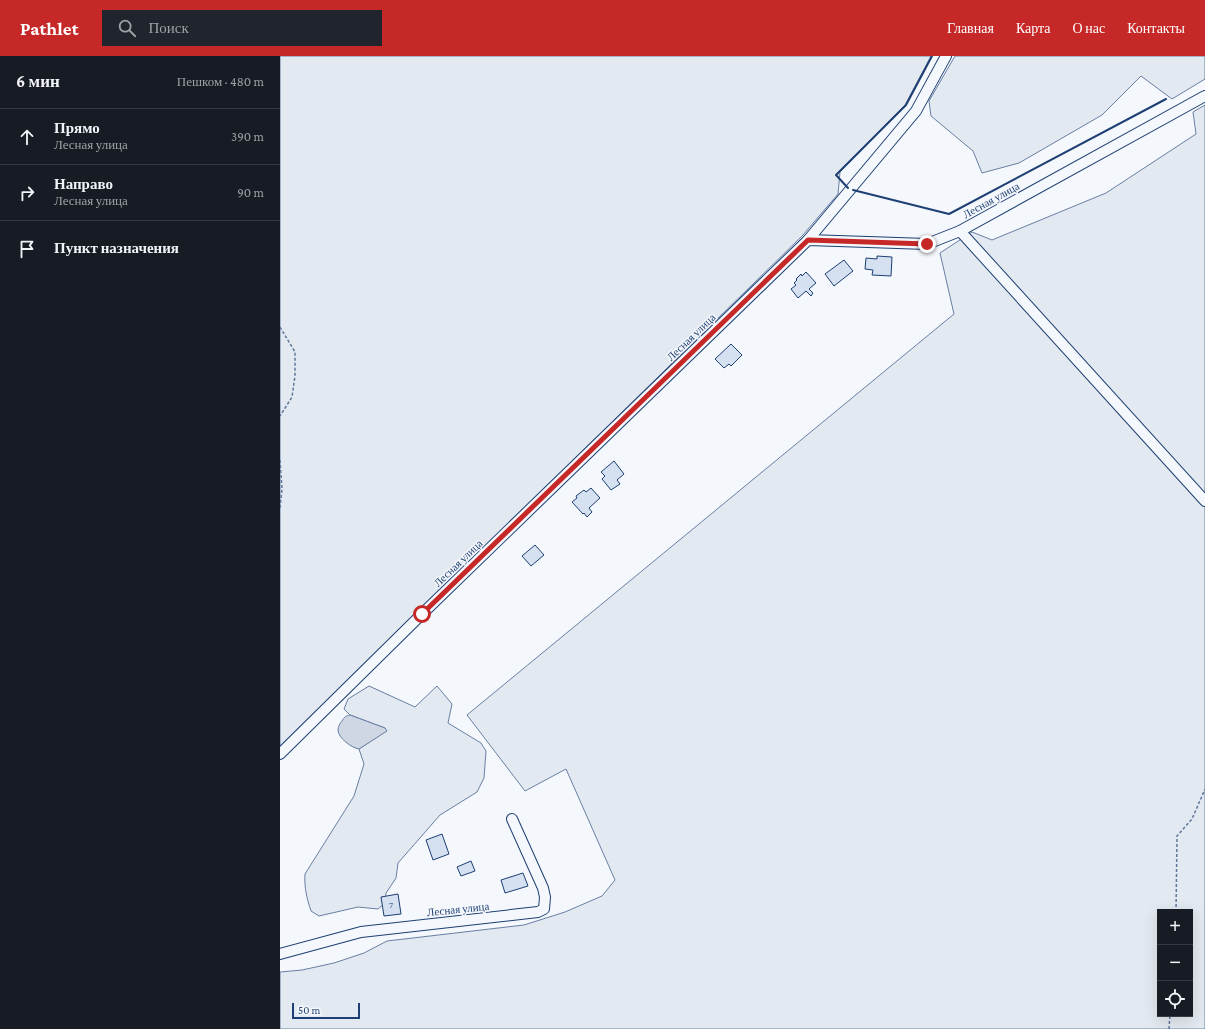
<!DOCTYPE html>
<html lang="ru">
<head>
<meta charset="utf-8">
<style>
  :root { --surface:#171b24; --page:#20242c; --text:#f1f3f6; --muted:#9ea1a6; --line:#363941; --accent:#c62828 }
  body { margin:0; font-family:"Crimson Pro",serif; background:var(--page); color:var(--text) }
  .controls { position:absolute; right:12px; bottom:12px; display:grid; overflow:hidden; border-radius:0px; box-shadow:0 4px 16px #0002 }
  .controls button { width:36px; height:36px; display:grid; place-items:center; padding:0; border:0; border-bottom:1px solid var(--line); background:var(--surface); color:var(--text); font:20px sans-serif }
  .scale { position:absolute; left:12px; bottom:10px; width:68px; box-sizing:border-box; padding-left:4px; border:2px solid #1d3f73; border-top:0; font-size:11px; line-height:14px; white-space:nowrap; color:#1d3f73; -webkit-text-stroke:3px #f4f7fb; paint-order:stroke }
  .stop { position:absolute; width:12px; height:12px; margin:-9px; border:3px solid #c62828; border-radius:50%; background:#fff }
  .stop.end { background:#c62828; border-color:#fff; box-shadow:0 1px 4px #0008 }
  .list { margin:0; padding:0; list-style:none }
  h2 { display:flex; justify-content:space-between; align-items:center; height:52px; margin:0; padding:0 16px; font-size:17px }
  h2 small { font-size:13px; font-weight:400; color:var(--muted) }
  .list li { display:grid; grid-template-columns:26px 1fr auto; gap:12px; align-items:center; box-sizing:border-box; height:56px; padding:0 16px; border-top:1px solid var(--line) }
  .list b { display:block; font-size:15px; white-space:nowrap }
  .list p { margin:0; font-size:13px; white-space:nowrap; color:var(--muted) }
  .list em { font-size:13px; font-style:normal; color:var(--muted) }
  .icon { flex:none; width:22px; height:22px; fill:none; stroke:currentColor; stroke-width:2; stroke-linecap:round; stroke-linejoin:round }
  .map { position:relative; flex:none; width:925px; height:973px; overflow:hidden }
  header { display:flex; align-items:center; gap:24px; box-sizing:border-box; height:56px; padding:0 20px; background:var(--accent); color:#fff }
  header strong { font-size:19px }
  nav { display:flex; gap:22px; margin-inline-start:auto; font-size:14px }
  .search { width:280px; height:36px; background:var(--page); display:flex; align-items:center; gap:10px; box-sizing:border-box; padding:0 14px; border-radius:0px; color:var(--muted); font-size:15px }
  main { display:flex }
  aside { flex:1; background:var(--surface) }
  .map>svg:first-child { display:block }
</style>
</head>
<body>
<header>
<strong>Pathlet</strong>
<div class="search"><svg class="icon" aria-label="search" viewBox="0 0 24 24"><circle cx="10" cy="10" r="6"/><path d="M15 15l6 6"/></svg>Поиск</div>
<nav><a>Главная</a><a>Карта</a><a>О нас</a><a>Контакты</a></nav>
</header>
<main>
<aside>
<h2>6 мин<small>Пешком · 480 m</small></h2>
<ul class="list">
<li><svg class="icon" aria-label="ahead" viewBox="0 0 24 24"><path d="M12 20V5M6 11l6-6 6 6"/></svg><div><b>Прямо</b><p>Лесная улица</p></div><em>390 m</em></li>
<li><svg class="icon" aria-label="right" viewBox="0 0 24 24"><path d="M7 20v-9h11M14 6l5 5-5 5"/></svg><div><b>Направо</b><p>Лесная улица</p></div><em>90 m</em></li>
<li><svg class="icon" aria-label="arrive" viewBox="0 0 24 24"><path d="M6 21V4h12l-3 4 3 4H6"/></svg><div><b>Пункт назначения</b></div></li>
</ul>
</aside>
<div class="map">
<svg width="925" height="973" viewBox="0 0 925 973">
  <rect width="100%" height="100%" fill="#f4f7fb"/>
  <!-- green -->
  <g fill="#e3e9f0" stroke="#687fa3" fill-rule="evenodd">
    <path d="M0 0H651L625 49 560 116 558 138 522 180 0 691Z"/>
    <path d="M675 0H925V23L892 43 861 20 822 59 739 107 702 117 693 95 651 60 649 45Z"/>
    <path d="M925 49V973H0V916L22 914 54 907 84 897 107 885 244 869 285 856 322 840 335 824 286 713 245 735 187 659 674 258 660 197 692 176 712 184 826 137 916 78 913 56ZM880 856H910V958H880Z"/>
    <path d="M89 630 135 651 157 630 172 648 168 667 201 687 206 695 204 722 197 736 160 759 118 807 116 822 106 837 105 847 98 853 78 851 39 860 31 855C27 843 24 831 25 818L74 740 84 708 79 693 106 675 105 672 70 659 64 653 68 643Z"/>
  </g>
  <!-- water -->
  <path fill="#cfd7e4" stroke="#687fa3" d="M70 659 105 672 107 675 79 693C72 692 58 682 58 674 58 671 60 667 62 665 64 661 66 660 70 659Z"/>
  <!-- building -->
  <g fill="#d5e0f0" stroke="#1d3f73">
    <path d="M597 200 612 201 611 220 592 219 593 214 585 213 586 202 597 203Z"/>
    <path d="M564 204 573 215 554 230 545 218Z"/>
    <path d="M526 216 536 227 529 233 533 237 531 240 526 235 518 242 511 233 516 229 514 227 517 224 516 223 521 218 522 220Z"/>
    <path d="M451 288 462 299 451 310 449 308 444 312 435 303Z"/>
    <path d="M334 405 344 418 337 424 340 428 331 434 322 423 325 420 321 416Z"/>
    <path d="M311 432 320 442 309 452 312 456 307 461 304 457 303 458 292 446 297 442 296 440 304 434 306 436Z"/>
    <path d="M255 489 264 499 251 510 242 500Z"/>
    <path d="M162 778 169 798 153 804 146 784Z"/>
    <path d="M191 805 195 815 181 820 177 811Z"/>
    <path d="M243 817 248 830 225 837 221 824Z"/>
    <path d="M118 838 121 858 104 860 101 841Z"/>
  </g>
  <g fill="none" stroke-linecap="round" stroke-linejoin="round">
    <!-- minor casing -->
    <g stroke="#1d3f73" stroke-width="12">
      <g id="minor">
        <path d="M680 175 925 445"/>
        <path d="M528 184 636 55 666 0"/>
        <path d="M0 698 142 558 528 184 647 188 680 175 925 40"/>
        <path d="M0 898 81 876 258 856 264 853 265 841 263 832 232 763"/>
      </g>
    </g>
    <!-- path -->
    <g stroke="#5e769c" stroke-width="1.5" stroke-dasharray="3 2" stroke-linecap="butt">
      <path d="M0 271 15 296V320L12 341 0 360"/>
      <path d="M0 404 2 433 0 452"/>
      <path d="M896 856 897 780 912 763 925 733"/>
      <path d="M889 973 890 958"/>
    </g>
    <!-- minor -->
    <use href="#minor" stroke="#f4f7fb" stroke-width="10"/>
    <!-- wall -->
    <g stroke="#1d3f73" stroke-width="2">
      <path d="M568 132 556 119 626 49 652 0"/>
      <path d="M573 134 669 158 886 43"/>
    </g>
  </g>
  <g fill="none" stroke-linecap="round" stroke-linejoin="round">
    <!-- route -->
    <path stroke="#c62828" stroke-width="5" d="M142 558 528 184 647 188"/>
  </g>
  <g text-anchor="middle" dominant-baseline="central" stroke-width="3" stroke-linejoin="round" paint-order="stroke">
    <!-- number labels -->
    <g font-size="9" fill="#4b6792">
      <text x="111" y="849">7</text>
    </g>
    <!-- street labels -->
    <g font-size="11" fill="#1d3f73" stroke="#f4f7fb">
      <text transform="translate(711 144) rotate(-29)">Лесная улица</text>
      <text transform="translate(411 281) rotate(-44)">Лесная улица</text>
      <text transform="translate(178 507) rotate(-44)">Лесная улица</text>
      <text transform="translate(178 853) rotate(-6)">Лесная улица</text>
    </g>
  </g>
</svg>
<div class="controls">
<button>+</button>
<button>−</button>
<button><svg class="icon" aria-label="locate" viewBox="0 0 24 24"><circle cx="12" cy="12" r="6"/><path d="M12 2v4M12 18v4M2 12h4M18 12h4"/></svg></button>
</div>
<div class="scale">50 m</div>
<div class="stop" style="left:142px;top:558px"></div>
<div class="stop end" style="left:647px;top:188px"></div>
</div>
</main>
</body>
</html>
